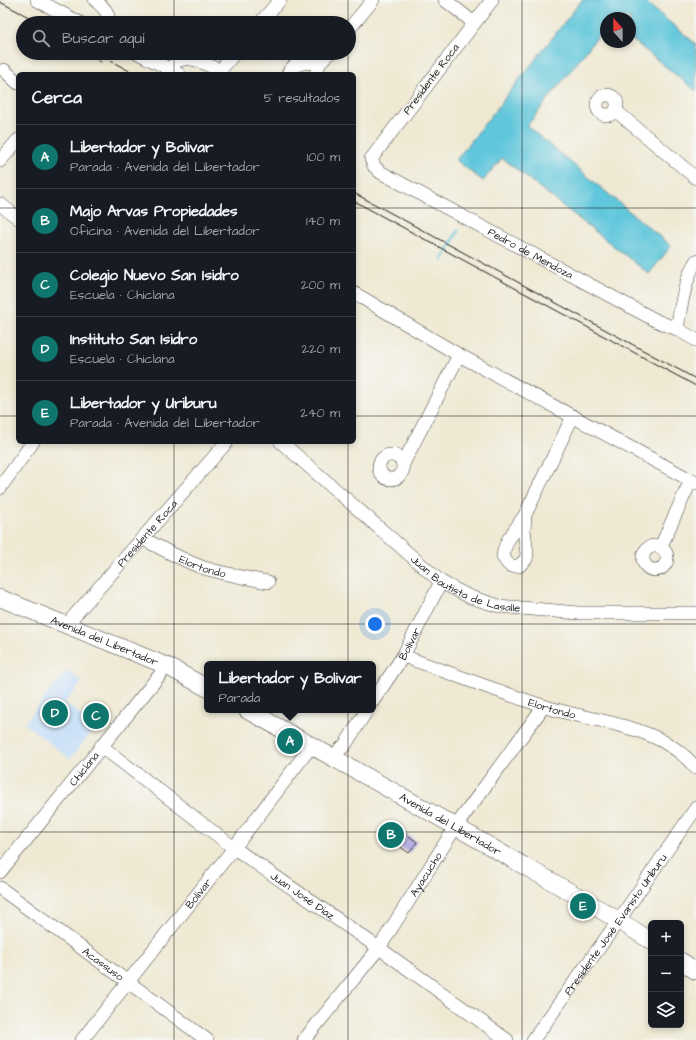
<!DOCTYPE html>
<html lang="es">
<head>
<meta charset="utf-8">
<style>
  :root { --surface:#171b24; --page:#242831; --text:#f1f3f6; --muted:#9ea1a6; --line:#363941; --accent:#0f766e }
  body { margin:0; font-family:"Architects Daughter",sans-serif; background:var(--page); color:var(--text) }
  .controls { position:absolute; right:12px; bottom:12px; display:grid; overflow:hidden; border-radius:6px; box-shadow:0 2px 6px #0003 }
  .controls button { width:36px; height:36px; display:grid; place-items:center; padding:0; border:0; border-bottom:1px solid var(--line); background:var(--surface); color:var(--text); font:20px sans-serif }
  .compass { position:absolute; left:600px; top:12px; width:36px; height:36px; border-radius:50%; background:var(--surface); box-shadow:0 2px 6px #0003; rotate:339deg }
  .you { position:absolute; left:375px; top:624px; width:14px; height:14px; margin:-10px; border:3px solid #fff; border-radius:50%; background:#1a73e8; box-shadow:0 0 0 6px #1a73e833 }
  .badge { display:grid; place-items:center; width:26px; height:26px; border-radius:50%; background:var(--accent); color:#fff; font-size:13px; font-weight:700 }
  .pin { position:absolute; translate:-50% -50%; border:2px solid #fff; box-shadow:0 1px 4px #0006 }
  .popup { position:absolute; left:204px; top:661px; width:172px; height:52px; box-sizing:border-box; display:grid; place-content:center; border-radius:6px; background:var(--surface); filter:drop-shadow(0 1px 3px #0005); font-size:13px; white-space:nowrap; color:var(--muted) }
  .popup b { font-size:15px; color:var(--text) }
  .popup::after { content:''; position:absolute; left:50%; top:100%; margin-left:-8px; border:8px solid transparent; border-top-color:var(--surface) }
  .list { margin:0; padding:0; list-style:none }
  h2 { display:flex; justify-content:space-between; align-items:center; height:52px; margin:0; padding:0 16px; font-size:17px }
  h2 small { font-size:13px; font-weight:400; color:var(--muted) }
  .list li { display:grid; grid-template-columns:26px 1fr auto; gap:12px; align-items:center; box-sizing:border-box; height:64px; padding:0 16px; border-top:1px solid var(--line) }
  .list b { display:block; font-size:15px; white-space:nowrap }
  .list p { margin:0; font-size:13px; white-space:nowrap; color:var(--muted) }
  .list em { font-size:13px; font-style:normal; color:var(--muted) }
  .icon { flex:none; width:22px; height:22px; fill:none; stroke:currentColor; stroke-width:2; stroke-linecap:round; stroke-linejoin:round }
  .map { position:relative; flex:none; width:696px; height:1040px; overflow:hidden }
  .search { position:absolute; background:var(--surface); box-shadow:0 2px 6px #0003; left:16px; top:16px; width:340px; height:44px; display:flex; align-items:center; gap:10px; box-sizing:border-box; padding:0 14px; border-radius:22px; color:var(--muted); font-size:15px }
  .panel { position:absolute; background:var(--surface); box-shadow:0 2px 6px #0003; left:16px; top:72px; width:340px; height:372px; border-radius:6px }
  .map>svg:first-child { display:block }
</style>
</head>
<body>
<div class="map">
<svg width="696" height="1040" viewBox="0 0 696 1040">
  <rect width="100%" height="100%" fill="#f6f6f2"/>
  <filter id="ink" filterUnits="userSpaceOnUse"><feTurbulence type="fractalNoise" baseFrequency=".025" numOctaves="2"/><feDisplacementMap in="SourceGraphic" scale="8" xChannelSelector="R" yChannelSelector="G"/><feConvolveMatrix kernelMatrix="1 2 1 2 8 2 1 2 1" color-interpolation-filters="sRGB"/></filter>
  <filter id="wash" filterUnits="userSpaceOnUse"><feTurbulence type="fractalNoise" baseFrequency=".012" numOctaves="4" result="noise"/><feDisplacementMap in="SourceGraphic" scale="16" xChannelSelector="R" yChannelSelector="G"/><feGaussianBlur stdDeviation="0.9" result="paint"/><feColorMatrix in="noise" values="0 0 0 0 0 0 0 0 0 0 0 0 0 0 0 0 0 1.4 0 .05"/><feComposite in="paint" operator="in"/></filter>
  <g filter="url(#wash)">
    <rect width="100%" height="100%" fill="#efe9d3"/>
    <!-- built -->
    <path fill="#c5def8" d="M67 670 82 682 65 703 96 727 70 759 24 723Z"/>
    <!-- water -->
    <path fill="#5ec6db" stroke="#3d717c" d="M582 0H643L696 44V91L630 38V18H606V26L527 126 671 246 649 274 502 158 483 181 456 160Z"/>
    <g fill="none" stroke-linecap="round" stroke-linejoin="round">
      <!-- stream -->
      <path stroke="#5ec6db" stroke-width="3" d="M442 260 458 231"/>
    </g>
    <g id="blocks">
      <!-- building -->
      <path fill="#b1a9e2" d="M395 826 417 842 409 853 387 837Z"/>
    </g>
  </g>
  <g filter="url(#ink)">
    <use href="#blocks" fill-opacity="0" stroke="#3c3b37" stroke-width="1"/>
    <g fill="none" stroke-linecap="round" stroke-linejoin="round">
      <!-- minor casing -->
      <g stroke="#3c3b37" stroke-width="14">
        <g id="minor">
          <path d="M37 0 80 23"/>
          <path d="M95 0C102 7 111 12 107 23"/>
          <path d="M445 0 474 23"/>
          <path id="s1" d="M492 0 371 159 374 166 380 172 657 321 677 329 696 340"/>
          <path d="M260 23 280 0"/>
          <path d="M349 29 373 0"/>
          <path d="M138 53 179 74"/>
          <path d="M320 62 329 53"/>
          <path d="M170 69C172 67 174 63 176 62 189 53 208 65 220 71"/>
          <path d="M4 70 18 83"/>
          <path d="M217 74 235 53"/>
          <path d="M288 74C293 61 308 63 320 62L316 74"/>
          <circle cx="607" cy="105" r="10"/>
          <path d="M616 111 696 178"/>
          <path d="M0 161 18 140"/>
          <path d="M0 204 18 218"/>
          <path d="M354 293 459 355 696 483"/>
          <path d="M677 329C681 307 684 281 696 261"/>
          <path id="s2" d="M281 442 441 582 470 597 499 606 578 613H696"/>
          <circle cx="391" cy="467" r="12"/>
          <path d="M403 464 459 355"/>
          <path d="M0 488 33 442"/>
          <path d="M525 515 524 530 527 554 526 559 519 566H512L508 564 503 557 504 550 508 540 525 515 573 416"/>
          <path id="s3" d="M142 538C162 549 182 560 204 568 225 574 246 578 268 582"/>
          <circle cx="655" cy="558" r="12"/>
          <path d="M661 546 691 480"/>
          <path id="s4" d="M67 624 227 442"/>
          <path id="s5" d="M403 656C450 673 496 691 543 706 595 723 659 723 696 768"/>
          <path id="s6" d="M373 701 403 656 441 582"/>
          <path id="s7" d="M101 746 234 848 379 948 507 1040"/>
          <path d="M332 757 345 745 367 710"/>
          <path id="s8" d="M0 872 167 666"/>
          <path id="s9" d="M0 888 207 1040"/>
          <path id="s10" d="M82 1040 234 848 312 745"/>
          <path id="s11" d="M304 1040 379 948 456 826 544 706"/>
          <path id="s12" d="M533 1040 619 920 696 808"/>
        </g>
      </g>
      <!-- major casing -->
      <g stroke="#3c3b37" stroke-width="18">
        <g id="major">
          <path id="s13" d="M0 598 167 666 207 688"/>
          <path id="s14" d="M247 710C334 758 420 806 505 855 554 883 604 910 651 941"/>
          <path d="M681 961 696 971"/>
        </g>
      </g>
      <!-- minor -->
      <use href="#minor" stroke="#fff" stroke-width="13"/>
      <!-- major -->
      <use href="#major" stroke="#fff" stroke-width="17"/>
      <!-- tram -->
      <g stroke="#1c1c1c" stroke-width="1">
        <path d="M0 2 40 23"/>
        <path d="M85 53 101 62"/>
        <path d="M96 53 135 74"/>
        <path d="M354 193 696 379"/>
        <path d="M354 201 696 386"/>
      </g>
    </g>
  </g>
  <!-- grid -->
  <path fill="none" stroke="#1c1c1c" stroke-width="1" stroke-opacity="0.55" d="M174 0V23M348 0V23M522 0V1040M174 53V74M348 53V74M0 208H18M354 208H696M0 416H18M354 416H696M174 442V1040M348 442V1040M0 624H696M0 832H696"/>
  <g text-anchor="middle" dominant-baseline="central" stroke-width="3.5" stroke-linejoin="round" paint-order="stroke">
    <!-- street labels -->
    <g font-size="11" fill="#1c1c1c" stroke="#f6f6f2">
      <text transform="translate(431 79) rotate(-53)">Presidente Roca</text>
      <text stroke="none"><textPath href="#s1" startOffset="387">Pedro de Mendoza</textPath></text>
      <text stroke="none"><textPath href="#s4" startOffset="121">Presidente Roca</textPath></text>
      <text stroke="none"><textPath href="#s3" startOffset="67">Elortondo</textPath></text>
      <text stroke="none"><textPath href="#s2" startOffset="236">Juan Bautista de Lasalle</textPath></text>
      <text stroke="none"><textPath href="#s13" startOffset="113">Avenida del Libertador</textPath></text>
      <text stroke="none"><textPath href="#s6" startOffset="68">Bolívar</textPath></text>
      <text stroke="none"><textPath href="#s5" startOffset="158">Elortondo</textPath></text>
      <text stroke="none"><textPath href="#s8" startOffset="133">Chiclana</textPath></text>
      <text stroke="none"><textPath href="#s14" startOffset="233">Avenida del Libertador</textPath></text>
      <text stroke="none"><textPath href="#s11" startOffset="206">Ayacucho</textPath></text>
      <text stroke="none"><textPath href="#s10" startOffset="187">Bolívar</textPath></text>
      <text stroke="none"><textPath href="#s7" startOffset="251">Juan José Díaz</textPath></text>
      <text stroke="none"><textPath href="#s12" startOffset="142">Presidente José Evaristo Uriburu</textPath></text>
      <text stroke="none"><textPath href="#s9" startOffset="128">Acassuso</textPath></text>
    </g>
  </g>
</svg>
<div class="controls">
<button>+</button>
<button>−</button>
<button><svg class="icon" aria-label="layers" viewBox="0 0 24 24"><path d="M12 4l9 5-9 5-9-5zM3 14l9 5 9-5"/></svg></button>
</div>
<svg class="compass" viewBox="-18 -18 36 36"><path d="M0-13l5 13h-10z" fill="#e53935"/><path d="M0 13l5-13h-10z" fill="#9ea1a6"/></svg>
<div class="you"></div>
<div class="pin badge" style="left:290px;top:741px">A</div>
<div class="popup"><b>Libertador y Bolivar</b>Parada</div>
<div class="pin badge" style="left:391px;top:835px">B</div>
<div class="pin badge" style="left:96px;top:716px">C</div>
<div class="pin badge" style="left:55px;top:713px">D</div>
<div class="pin badge" style="left:583px;top:906px">E</div>
<div class="search"><svg class="icon" aria-label="search" viewBox="0 0 24 24"><circle cx="10" cy="10" r="6"/><path d="M15 15l6 6"/></svg>Buscar aquí</div>
<section class="panel">
<h2>Cerca<small>5 resultados</small></h2>
<ul class="list">
<li><span class="badge">A</span><div><b>Libertador y Bolivar</b><p>Parada · Avenida del Libertador</p></div><em>100 m</em></li>
<li><span class="badge">B</span><div><b>Majo Arvas Propiedades</b><p>Oficina · Avenida del Libertador</p></div><em>140 m</em></li>
<li><span class="badge">C</span><div><b>Colegio Nuevo San Isidro</b><p>Escuela · Chiclana</p></div><em>200 m</em></li>
<li><span class="badge">D</span><div><b>Instituto San Isidro</b><p>Escuela · Chiclana</p></div><em>220 m</em></li>
<li><span class="badge">E</span><div><b>Libertador y Uriburu</b><p>Parada · Avenida del Libertador</p></div><em>240 m</em></li>
</ul>
</section>
</div>
</body>
</html>
